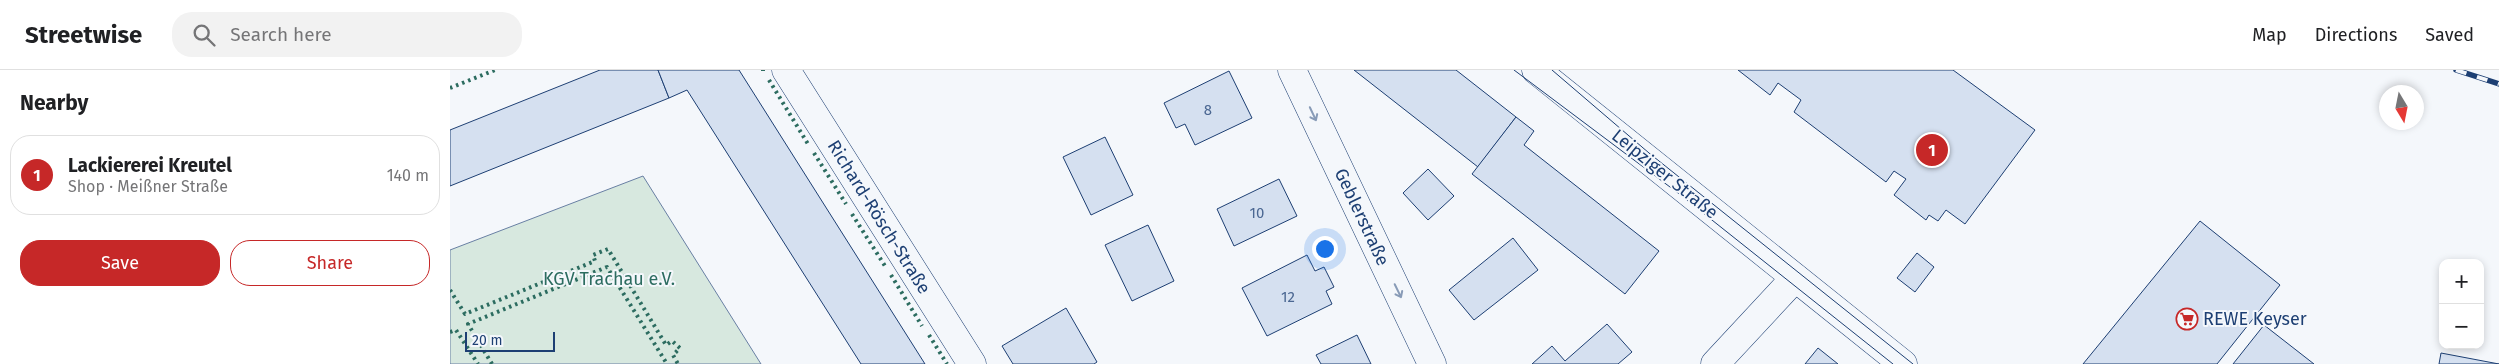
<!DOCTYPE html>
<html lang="en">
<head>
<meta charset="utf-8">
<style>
  :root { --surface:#fff; --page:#f2f2f2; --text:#202124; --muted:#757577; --line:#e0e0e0; --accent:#c62828 }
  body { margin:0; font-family:"Fira Sans",sans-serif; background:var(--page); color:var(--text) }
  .controls { position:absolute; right:15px; bottom:15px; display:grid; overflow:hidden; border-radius:10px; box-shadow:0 2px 8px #0003 }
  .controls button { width:45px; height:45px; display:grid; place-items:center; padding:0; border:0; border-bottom:1px solid var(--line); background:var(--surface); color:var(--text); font:25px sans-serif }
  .compass { position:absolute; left:1929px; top:15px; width:45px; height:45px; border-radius:50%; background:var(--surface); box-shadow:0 2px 8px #0003; rotate:170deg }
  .scale { position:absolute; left:15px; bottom:12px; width:90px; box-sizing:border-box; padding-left:5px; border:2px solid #1d3f73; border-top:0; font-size:14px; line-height:18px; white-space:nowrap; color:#1d3f73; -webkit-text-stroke:4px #f4f7fb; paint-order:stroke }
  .you { position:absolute; left:874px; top:178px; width:18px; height:18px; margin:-12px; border:4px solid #fff; border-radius:50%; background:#1a73e8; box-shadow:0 0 0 8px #1a73e833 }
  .badge { display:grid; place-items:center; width:32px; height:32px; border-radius:50%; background:var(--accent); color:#fff; font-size:16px; font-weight:700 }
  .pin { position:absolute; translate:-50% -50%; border:2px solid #fff; box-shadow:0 1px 5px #0006 }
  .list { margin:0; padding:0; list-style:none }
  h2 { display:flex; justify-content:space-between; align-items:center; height:65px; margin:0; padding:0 20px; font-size:21px }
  h2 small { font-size:16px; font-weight:400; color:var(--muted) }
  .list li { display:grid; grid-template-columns:32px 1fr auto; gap:15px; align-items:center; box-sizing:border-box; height:80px; margin:0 10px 10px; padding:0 10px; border:1px solid var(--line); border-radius:20px }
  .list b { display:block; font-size:19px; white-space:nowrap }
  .list p { margin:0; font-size:16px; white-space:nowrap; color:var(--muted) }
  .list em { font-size:16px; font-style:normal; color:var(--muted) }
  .actions { display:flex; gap:10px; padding:15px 20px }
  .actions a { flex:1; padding:11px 0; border:1px solid var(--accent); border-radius:20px; text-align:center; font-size:18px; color:var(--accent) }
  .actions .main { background:var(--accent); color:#fff }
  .icon { flex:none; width:28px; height:28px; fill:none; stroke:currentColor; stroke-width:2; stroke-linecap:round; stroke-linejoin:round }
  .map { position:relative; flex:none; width:2049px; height:294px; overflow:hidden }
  header { display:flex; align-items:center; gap:30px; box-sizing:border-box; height:70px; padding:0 25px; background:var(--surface); border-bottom:1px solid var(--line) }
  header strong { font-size:24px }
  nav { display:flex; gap:28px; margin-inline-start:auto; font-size:18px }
  .search { width:350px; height:45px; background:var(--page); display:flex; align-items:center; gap:12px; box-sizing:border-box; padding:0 18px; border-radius:20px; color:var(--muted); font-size:19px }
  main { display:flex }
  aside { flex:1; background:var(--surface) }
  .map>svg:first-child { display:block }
</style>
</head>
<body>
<header>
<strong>Streetwise</strong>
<div class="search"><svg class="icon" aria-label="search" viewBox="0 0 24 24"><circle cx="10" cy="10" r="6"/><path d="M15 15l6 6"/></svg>Search here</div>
<nav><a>Map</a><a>Directions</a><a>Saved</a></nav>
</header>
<main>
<aside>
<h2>Nearby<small></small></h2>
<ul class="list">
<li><span class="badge">1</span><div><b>Lackiererei Kreutel</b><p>Shop · Meißner Straße</p></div><em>140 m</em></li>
</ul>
<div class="actions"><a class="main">Save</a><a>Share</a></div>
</aside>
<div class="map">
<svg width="2049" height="294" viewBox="0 0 2049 294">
  <rect width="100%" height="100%" fill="#f4f7fb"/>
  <!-- green -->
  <path fill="#d7e8df" stroke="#687fa3" d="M193 106 311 294H0V180Z"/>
  <!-- building -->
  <g fill="#d5e0f0" stroke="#1d3f73">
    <path d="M150 0H208L219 28 0 116V60Z"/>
    <path d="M208 0H289L475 294H411L237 20 219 28Z"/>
    <path d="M904 0H1006L1066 47 1028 97Z"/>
    <path d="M1288 0H1503L1585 60 1515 154 1496 140 1488 151 1479 145 1476 150 1444 125 1456 109 1444 101 1436 112 1344 42 1351 30 1328 13 1320 25Z"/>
    <path d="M779 1 802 48 745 75 735 54 726 58 714 33Z"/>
    <path d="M1066 47 1084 61 1074 75 1209 181 1175 224 1022 104Z"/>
    <path d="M655 67 683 125 641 145 613 87Z"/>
    <path d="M978 99 1004 126 978 150 953 123Z"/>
    <path d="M829 109 847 146 784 176 767 139Z"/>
    <path d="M1750 151 1830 215 1767 294H1633Z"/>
    <path d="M698 155 724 211 682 231 655 175Z"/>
    <path d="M1063 168 1088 200 1024 250 999 220Z"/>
    <path d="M1467 183 1484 197 1465 222 1447 208Z"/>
    <path d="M857 185 865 201 874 197 884 217 876 221 882 234 817 266 792 218Z"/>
    <path d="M616 238 647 292 644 294H563L552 276Z"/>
    <path d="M1157 254 1182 282 1168 294H1082L1102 276 1115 291Z"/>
    <path d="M1814 255 1864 294H1783Z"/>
    <path d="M907 265 921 294H871L866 285Z"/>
    <path d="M1368 278 1388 294H1355Z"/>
    <path d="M1991 283 2049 294H1989Z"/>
  </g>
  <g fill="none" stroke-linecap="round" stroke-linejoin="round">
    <!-- minor casing -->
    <g stroke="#1d3f73" stroke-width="29">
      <g id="minor">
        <path d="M336 0 522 294"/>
        <path d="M842 0 982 294"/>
        <path d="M1265 294 1345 208"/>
      </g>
    </g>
    <!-- secondary casing -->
    <g stroke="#1d3f73" stroke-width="29">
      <path id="secondary" d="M1086 0 1453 294"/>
    </g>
    <!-- minor -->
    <use href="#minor" stroke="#f4f7fb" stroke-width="28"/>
    <!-- secondary -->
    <use href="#secondary" stroke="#f4f7fb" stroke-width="28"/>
    <!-- tram -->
    <g stroke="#1d3f73" stroke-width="1">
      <path d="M1064 0 1228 123 1443 294"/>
      <path d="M1102 0 1199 83 1463 294"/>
    </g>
    <!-- rail casing -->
    <g stroke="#1d3f73" stroke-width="5.5">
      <path id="rail" d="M2006 0 2049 14"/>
    </g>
    <!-- rail -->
    <use href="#rail" stroke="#f4f7fb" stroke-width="4" stroke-dasharray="11" stroke-linecap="butt"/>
    <!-- hedge -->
    <g stroke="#2c6c60" stroke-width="4" stroke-dasharray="2.5 4" stroke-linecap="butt">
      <path d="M313 0V1"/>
      <path d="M319 10 358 74"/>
      <path d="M0 18 45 0"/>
      <path d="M364 83 396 134"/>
      <path d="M402 144 435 196"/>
      <path d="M441 205 472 256"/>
      <path d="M0 220 15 244 145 191 143 185 158 179 216 275 222 271 230 278 223 285 228 294"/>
      <path d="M0 262 6 260 28 294"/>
      <path d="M479 265 497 294"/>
      <path d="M42 294 18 254 157 197 217 294"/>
    </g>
  </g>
  <!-- one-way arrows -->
  <defs><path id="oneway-shaft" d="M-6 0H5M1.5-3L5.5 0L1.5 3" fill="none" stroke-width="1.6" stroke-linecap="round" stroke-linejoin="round" transform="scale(1.25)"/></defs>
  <g stroke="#889bb7">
    <use href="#oneway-shaft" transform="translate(863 44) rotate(65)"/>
    <use href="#oneway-shaft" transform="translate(948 221) rotate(64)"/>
  </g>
  <!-- icons -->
  <defs>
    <g id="supermarket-ring" transform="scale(1.125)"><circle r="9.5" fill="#f4f7fb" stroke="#c62828" stroke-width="1.5"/><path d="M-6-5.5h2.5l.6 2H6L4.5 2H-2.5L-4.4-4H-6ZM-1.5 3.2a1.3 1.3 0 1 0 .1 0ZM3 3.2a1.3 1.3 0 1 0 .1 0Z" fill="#c62828"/></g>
  </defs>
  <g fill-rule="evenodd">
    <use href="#supermarket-ring" x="1737" y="249"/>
  </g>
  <g text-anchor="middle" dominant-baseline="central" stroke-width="4" stroke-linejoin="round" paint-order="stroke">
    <!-- number labels -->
    <g font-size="15" fill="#4b6792">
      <text x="758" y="40">8</text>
      <text x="807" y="143">10</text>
      <text x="838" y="227">12</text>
    </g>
    <!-- street labels -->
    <g font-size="18" fill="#1d3f73" stroke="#f4f7fb">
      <text transform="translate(1215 104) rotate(39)">Leipziger Straße</text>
      <text transform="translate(429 147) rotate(58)">Richard-Rösch-Straße</text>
      <text transform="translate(912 147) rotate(65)">Geblerstraße</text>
    </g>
    <!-- park labels -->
    <g font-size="18" fill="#2c6c60" stroke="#f4f7fb">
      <text x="159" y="209">KGV Trachau e.V.</text>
    </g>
    <!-- poi labels -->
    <g font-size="18" fill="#1d3f73" stroke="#f4f7fb" text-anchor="start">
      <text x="1753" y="249">REWE Keyser</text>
    </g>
  </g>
</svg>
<div class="controls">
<button>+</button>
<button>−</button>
</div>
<svg class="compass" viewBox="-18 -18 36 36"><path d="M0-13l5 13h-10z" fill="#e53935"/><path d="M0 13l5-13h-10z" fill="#757577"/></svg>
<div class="scale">20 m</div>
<div class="you"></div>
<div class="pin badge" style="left:1482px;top:80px">1</div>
</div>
</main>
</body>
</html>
